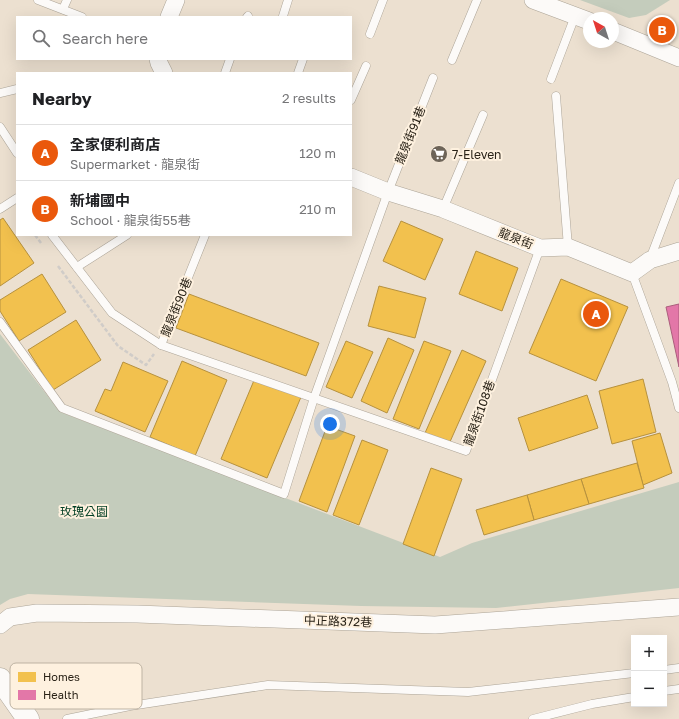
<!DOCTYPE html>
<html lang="en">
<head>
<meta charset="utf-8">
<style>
  :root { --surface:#fff; --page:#f6f6f6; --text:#202124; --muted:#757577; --line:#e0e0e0; --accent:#ea580c }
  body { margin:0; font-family:"Golos Text","Noto Sans TC",sans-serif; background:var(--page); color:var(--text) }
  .controls { position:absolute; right:12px; bottom:12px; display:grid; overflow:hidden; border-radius:0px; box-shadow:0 4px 16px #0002 }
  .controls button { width:36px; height:36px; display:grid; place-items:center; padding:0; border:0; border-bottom:1px solid var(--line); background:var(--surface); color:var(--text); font:20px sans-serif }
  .compass { position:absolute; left:583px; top:12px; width:36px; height:36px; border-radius:50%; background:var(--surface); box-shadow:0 4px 16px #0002; rotate:321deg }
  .you { position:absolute; left:330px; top:424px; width:14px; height:14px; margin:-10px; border:3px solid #fff; border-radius:50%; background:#1a73e8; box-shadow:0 0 0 6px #1a73e833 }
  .badge { display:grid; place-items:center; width:26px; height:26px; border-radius:50%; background:var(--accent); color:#fff; font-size:13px; font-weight:700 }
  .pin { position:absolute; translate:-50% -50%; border:2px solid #fff; box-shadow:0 1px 4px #0006 }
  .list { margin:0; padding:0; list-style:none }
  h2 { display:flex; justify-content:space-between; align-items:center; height:52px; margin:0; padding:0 16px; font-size:17px }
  h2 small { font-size:13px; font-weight:400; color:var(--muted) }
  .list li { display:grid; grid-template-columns:26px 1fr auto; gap:12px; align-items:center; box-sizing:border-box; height:56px; padding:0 16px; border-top:1px solid var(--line) }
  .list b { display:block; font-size:15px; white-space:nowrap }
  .list p { margin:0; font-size:13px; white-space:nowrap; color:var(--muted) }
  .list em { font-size:13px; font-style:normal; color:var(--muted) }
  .icon { flex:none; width:22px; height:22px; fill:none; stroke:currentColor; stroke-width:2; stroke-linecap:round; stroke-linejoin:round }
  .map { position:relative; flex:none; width:679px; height:719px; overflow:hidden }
  .search { position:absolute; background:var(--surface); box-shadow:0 4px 16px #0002; left:16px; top:16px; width:336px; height:44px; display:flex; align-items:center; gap:10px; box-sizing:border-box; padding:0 14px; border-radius:0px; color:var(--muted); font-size:15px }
  .panel { position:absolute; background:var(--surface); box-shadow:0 4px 16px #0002; left:16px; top:72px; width:336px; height:164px; border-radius:0px }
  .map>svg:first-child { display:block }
</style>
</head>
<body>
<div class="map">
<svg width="679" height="719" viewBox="0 0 679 719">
  <rect width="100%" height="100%" fill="#ece0d0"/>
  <!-- green -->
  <g fill="#c4ccbc">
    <path d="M580 0H670L646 15 629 18Z"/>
    <path d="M0 334 60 412 440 557 472 543 679 482V588L496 608 361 606 28 594 10 599 0 605Z"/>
  </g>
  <!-- homes -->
  <g fill="#f2c14e" stroke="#b6913e">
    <path d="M3 218 34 263 0 286V220Z"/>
    <path d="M401 221 443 239 425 280 383 261Z"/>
    <path d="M476 251 518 268 502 311 459 294Z"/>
    <path d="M42 274 66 312 19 341 0 311V300Z"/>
    <path d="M561 279 628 307 596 381 529 353Z"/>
    <path d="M379 286 426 298 415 338 368 326Z"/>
    <path d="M189 294 319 343 306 376 176 328Z"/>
    <path d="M76 320 101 360 53 390 28 350Z"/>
    <path d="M388 338 414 350 387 413 361 401Z"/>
    <path d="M346 341 373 352 352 398 326 387Z"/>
    <path d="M424 341 451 351 419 429 393 419Z"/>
    <path d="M462 350 486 361 449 444 425 433Z"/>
    <path d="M182 361 227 380 195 456 150 437Z"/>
    <path d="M123 362 168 381 145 432 95 411 105 389 111 391Z"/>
    <path d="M255 378 301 397 267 478 221 459Z"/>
    <path d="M643 379 656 432 612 444 599 391Z"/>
    <path d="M587 395 598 428 529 451 518 418Z"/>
    <path d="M327 426 355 436 327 512 299 501Z"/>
    <path d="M660 433 672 473 643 485 632 441Z"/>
    <path d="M362 440 388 450 359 525 333 515Z"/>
    <path d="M637 463 644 488 589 504 581 479Z"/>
    <path d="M431 468 462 479 434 556 403 544Z"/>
    <path d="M581 479 589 504 534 520 527 495Z"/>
    <path d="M527 495 534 520 484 535 476 510Z"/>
  </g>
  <!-- health -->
  <path fill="#e377a8" stroke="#ab5e7c" d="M679 304V367L666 307Z"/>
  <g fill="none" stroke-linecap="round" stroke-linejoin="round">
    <!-- service casing -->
    <g stroke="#aca497" stroke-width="9">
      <g id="service">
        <path d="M38 0 82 17"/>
        <path d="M63 9 67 0"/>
        <path d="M283 16 288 0"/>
        <path d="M247 17 248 16"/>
        <path d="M370 34 383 0"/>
        <path d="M452 60 477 0"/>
        <path d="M225 73 230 59"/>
        <path d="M298 73 303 59"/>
        <path d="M551 79 575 16"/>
        <path d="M0 93 17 89"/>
        <path d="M556 96 568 247"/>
        <path d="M351 100 366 66"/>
        <path d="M0 127 17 153"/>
        <path d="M0 209 17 198"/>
        <path d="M443 209 483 115"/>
        <path d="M52 235 112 313 161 345 205 235"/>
        <path d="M650 259 679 183"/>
        <path d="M77 267 127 235"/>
        <path d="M632 273 672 382 679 408"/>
        <path d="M0 322 62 408 284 494 314 398 388 192 433 78"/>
        <path d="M161 345 466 451 540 248"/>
        <path d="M664 670 679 668"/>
        <path d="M664 691 679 689"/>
        <path d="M67 719 130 706 268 685 468 692 634 673"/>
        <path d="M533 719 592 704 634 697"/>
      </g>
    </g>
    <!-- minor casing -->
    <g stroke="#aca497" stroke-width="18">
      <g id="minor">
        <path d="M533 0 589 21"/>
        <path d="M169 17 176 0"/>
        <path d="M613 31 679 58"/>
        <path d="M158 59 159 63 164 73"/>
        <path d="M351 177 388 192 443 209 540 248 568 247 632 273 650 260 679 251"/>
        <path d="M0 625 10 617 37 613 137 614 435 625 679 607"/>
      </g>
    </g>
    <!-- secondary casing -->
    <g stroke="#aca497" stroke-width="23">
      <path id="secondary" d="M0 679 28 719"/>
    </g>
    <!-- path -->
    <g stroke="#d0ccc8" stroke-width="2.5" stroke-dasharray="4 2" stroke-linecap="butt">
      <path d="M35 235 41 243"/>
      <path d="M58 266 118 346 146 365 154 354"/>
    </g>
    <!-- service -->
    <use href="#service" stroke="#fcfaf8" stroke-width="8"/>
    <!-- minor -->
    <use href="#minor" stroke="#fcfaf8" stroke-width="17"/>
    <!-- secondary -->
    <use href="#secondary" stroke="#fcfaf8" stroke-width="22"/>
  </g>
  <!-- icons -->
  <defs>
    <g id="supermarket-disc" transform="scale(0.9)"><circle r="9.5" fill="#6d6458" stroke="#fef1df"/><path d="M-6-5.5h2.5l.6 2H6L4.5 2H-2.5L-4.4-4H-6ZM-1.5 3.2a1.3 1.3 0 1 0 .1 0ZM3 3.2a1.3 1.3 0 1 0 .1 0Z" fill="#fff"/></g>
  </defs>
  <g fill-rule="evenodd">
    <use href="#supermarket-disc" x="439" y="154"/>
  </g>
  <g text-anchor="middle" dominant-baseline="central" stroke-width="4" stroke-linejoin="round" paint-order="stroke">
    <!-- street labels -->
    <g font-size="12" fill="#292217" stroke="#fef1df">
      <text transform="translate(410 135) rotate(-68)">龍泉街91巷</text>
      <text transform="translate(516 238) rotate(22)">龍泉街</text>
      <text transform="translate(176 307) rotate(-68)">龍泉街90巷</text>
      <text transform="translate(479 413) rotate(-70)">龍泉街108巷</text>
      <text transform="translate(338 621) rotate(2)">中正路372巷</text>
    </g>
    <!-- poi labels -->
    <g font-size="12" fill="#292217" stroke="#fef1df" text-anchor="start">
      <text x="452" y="154">7-Eleven</text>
    </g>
    <!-- park labels -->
    <g font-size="12" fill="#003e23" stroke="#fef1df">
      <text x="84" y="511">玫瑰公園</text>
    </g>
  </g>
  <!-- legend -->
  <rect x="10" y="663" width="132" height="46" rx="6" fill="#fef1df" stroke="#beb3a3" stroke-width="1"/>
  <rect x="18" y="672" width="18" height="10" fill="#f2c14e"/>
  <rect x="18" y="690" width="18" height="10" fill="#e377a8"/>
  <g font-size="11" fill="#292217">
    <text x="43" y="681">Homes</text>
    <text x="43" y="699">Health</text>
  </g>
</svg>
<div class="controls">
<button>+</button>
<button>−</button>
</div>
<svg class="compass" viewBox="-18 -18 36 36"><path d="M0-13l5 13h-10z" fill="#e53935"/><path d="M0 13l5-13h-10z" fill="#757577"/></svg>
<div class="you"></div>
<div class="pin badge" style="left:596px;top:314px">A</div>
<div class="pin badge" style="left:662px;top:30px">B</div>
<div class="search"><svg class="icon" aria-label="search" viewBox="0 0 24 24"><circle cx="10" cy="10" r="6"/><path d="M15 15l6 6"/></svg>Search here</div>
<section class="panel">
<h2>Nearby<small>2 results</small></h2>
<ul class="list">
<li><span class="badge">A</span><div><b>全家便利商店</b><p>Supermarket · 龍泉街</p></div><em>120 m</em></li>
<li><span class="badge">B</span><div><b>新埔國中</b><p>School · 龍泉街55巷</p></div><em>210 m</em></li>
</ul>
</section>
</div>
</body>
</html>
